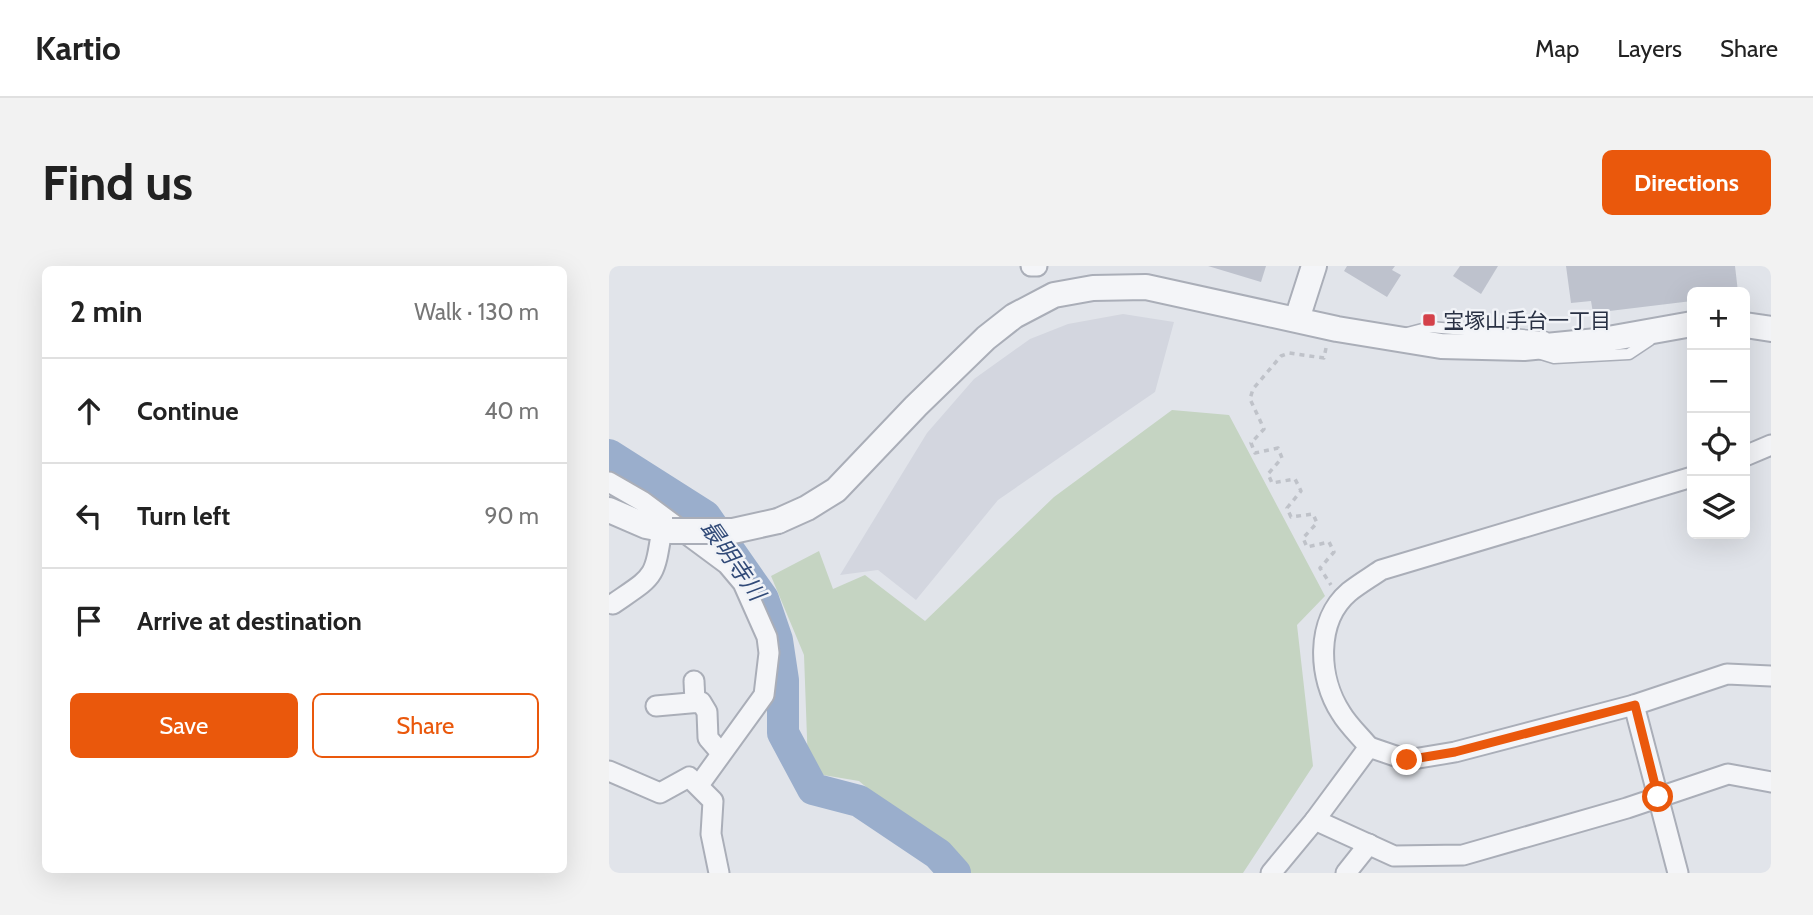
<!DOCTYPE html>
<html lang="en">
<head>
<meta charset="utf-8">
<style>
  :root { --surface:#fff; --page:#f2f2f2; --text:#222; --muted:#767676; --line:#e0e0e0; --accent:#ea580c }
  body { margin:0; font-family:Cabin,"Noto Sans JP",sans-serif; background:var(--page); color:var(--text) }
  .controls { position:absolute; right:21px; top:21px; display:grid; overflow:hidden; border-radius:10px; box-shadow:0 7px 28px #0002 }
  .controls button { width:63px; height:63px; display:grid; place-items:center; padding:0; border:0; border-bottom:2px solid var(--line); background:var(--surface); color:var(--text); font:35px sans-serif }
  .stop { position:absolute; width:21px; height:21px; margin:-16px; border:5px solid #ea580c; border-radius:50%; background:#fff }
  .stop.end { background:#ea580c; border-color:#fff; box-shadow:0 2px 7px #0008 }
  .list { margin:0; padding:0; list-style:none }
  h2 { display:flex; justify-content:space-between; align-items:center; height:91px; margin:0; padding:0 28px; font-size:30px }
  h2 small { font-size:23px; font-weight:400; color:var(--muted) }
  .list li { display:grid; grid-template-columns:46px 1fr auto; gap:21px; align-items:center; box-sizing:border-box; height:105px; padding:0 28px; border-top:2px solid var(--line) }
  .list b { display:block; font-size:26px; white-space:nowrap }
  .list em { font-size:23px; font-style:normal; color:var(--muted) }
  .actions { display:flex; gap:14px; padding:21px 28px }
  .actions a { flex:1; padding:16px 0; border:2px solid var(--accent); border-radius:10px; text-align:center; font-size:24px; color:var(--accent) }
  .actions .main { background:var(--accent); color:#fff }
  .icon { flex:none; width:38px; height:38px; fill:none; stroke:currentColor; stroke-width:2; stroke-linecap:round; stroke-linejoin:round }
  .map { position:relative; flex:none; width:1162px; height:607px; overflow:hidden; border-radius:10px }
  header { display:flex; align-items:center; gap:42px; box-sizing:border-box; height:98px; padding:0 35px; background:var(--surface); border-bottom:2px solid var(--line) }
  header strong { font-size:33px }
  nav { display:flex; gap:38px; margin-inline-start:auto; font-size:24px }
  .intro { display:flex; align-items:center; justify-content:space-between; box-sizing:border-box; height:168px; padding:0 42px }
  h1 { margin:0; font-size:49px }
  .button { padding:18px 32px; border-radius:10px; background:var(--accent); color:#fff; font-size:24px; font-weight:700 }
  main { display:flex; gap:42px; padding:0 42px }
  aside { flex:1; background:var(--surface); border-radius:10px; box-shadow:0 7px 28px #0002 }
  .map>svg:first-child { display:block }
</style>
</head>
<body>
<header>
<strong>Kartio</strong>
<nav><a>Map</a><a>Layers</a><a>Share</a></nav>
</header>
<div class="intro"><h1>Find us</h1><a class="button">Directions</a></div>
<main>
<aside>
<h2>2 min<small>Walk · 130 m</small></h2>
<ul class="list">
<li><svg class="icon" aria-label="ahead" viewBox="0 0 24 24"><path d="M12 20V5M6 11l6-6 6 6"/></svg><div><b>Continue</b></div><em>40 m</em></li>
<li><svg class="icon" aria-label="left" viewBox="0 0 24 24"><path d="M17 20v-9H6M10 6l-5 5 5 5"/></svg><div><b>Turn left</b></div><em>90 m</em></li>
<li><svg class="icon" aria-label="arrive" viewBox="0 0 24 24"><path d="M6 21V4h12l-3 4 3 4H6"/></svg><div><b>Arrive at destination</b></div></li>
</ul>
<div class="actions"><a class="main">Save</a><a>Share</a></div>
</aside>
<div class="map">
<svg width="1162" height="607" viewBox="0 0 1162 607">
  <rect width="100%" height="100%" fill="#e1e4ea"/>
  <!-- built -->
  <path fill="#d3d6df" d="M514 48 565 56 546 126 389 234 307 334 269 304 231 309 318 167 365 113 421 73 459 58Z"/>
  <!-- green -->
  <path fill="#c5d4c2" d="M563 144 620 149 716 330 688 359 704 500 634 607H359L250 515 214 509 199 499 195 389 162 310 210 285 224 323 256 309 316 355 445 231Z"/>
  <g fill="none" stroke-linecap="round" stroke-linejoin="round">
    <!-- river -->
    <path stroke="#9aaecc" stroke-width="32" d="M0 189 96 250 154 333 168 374 174 414V467L204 523 250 535 329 588 346 607"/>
  </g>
  <!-- building -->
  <g fill="#bec2cd">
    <path d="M599 0H657L652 16Z"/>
    <path d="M738 0H786L783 4 792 9 778 31 735 5Z"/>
    <path d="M851 0H889L872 28 844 10Z"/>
    <path d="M957 0H1126L1129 26H1083V35L984 47 982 35 962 37Z"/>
  </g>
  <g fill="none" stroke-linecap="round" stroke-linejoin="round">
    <!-- service casing -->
    <g stroke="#aaaeb8" stroke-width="13">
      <g id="service">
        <path d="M798 67 821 61 936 71"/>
        <path d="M932 88 945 92 1020 88 1041 74"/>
      </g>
    </g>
    <!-- minor casing -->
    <g stroke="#aaaeb8" stroke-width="23">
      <g id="minor">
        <path d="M422 0H428"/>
        <path d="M1136 190 1162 179"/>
        <path d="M0 216 33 235 118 298 134 317 158 371 160 387 155 429 90 519"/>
        <path d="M4 338C46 309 45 314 53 263"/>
        <path d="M85 415 86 436"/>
        <path d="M1025 439 1069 607"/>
        <path d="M47 440 92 436 98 446 99 472 112 487"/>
        <path d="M760 481C751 470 739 459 732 447 709 412 706 355 740 326 750 318 762 311 772 304L1083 211"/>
        <path d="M0 505 51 527 80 511 104 535 102 568 110 607"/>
        <path d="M706 554 760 481 798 494 846 486 1025 439 1118 408 1162 410"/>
        <path d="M662 607 706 554 785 590 854 589 1018 542 1119 508 1162 516"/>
        <path d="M737 607 760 578"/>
      </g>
    </g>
    <!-- tertiary casing -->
    <g stroke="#aaaeb8" stroke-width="28">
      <g id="tertiary">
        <path d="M688 53 705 0"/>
        <path d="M1136 59 1162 63"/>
        <path d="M0 244 37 260 63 265"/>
        <path d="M169 255 198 242 227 224 307 140 377 72 405 50 445 29 484 22 537 21 728 63 832 80 915 82 988 75 1083 58"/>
      </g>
    </g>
    <!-- path -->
    <path stroke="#bfc2c9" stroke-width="3.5" stroke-dasharray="5 5" stroke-linecap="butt" d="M717 82 715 92 680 87 672 90 644 123 641 133 655 163 642 177 646 187 669 182 673 192 659 208 663 217 686 213 692 225 678 242 682 251 704 248 708 257 694 272 698 281 720 276 725 286 711 302 722 319"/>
    <!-- service -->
    <use href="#service" stroke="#f4f5f8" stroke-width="10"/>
    <!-- minor -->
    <use href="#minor" stroke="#f4f5f8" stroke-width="19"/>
    <!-- tertiary -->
    <use href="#tertiary" stroke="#f4f5f8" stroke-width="24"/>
    <!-- tertiary-bridge casing -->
    <g stroke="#aaaeb8" stroke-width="28" stroke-linecap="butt">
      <path id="tertiary-bridge" d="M63 265H124L169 255"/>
    </g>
    <!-- tertiary-bridge -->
    <use href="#tertiary-bridge" stroke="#f4f5f8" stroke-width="24"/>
  </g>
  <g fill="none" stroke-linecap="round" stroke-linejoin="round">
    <!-- route -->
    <path stroke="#ea580c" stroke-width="9" d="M798 494 846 486 1026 439 1049 531"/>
  </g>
  <!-- markers -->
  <rect fill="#d4414a" stroke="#f1f3f7" stroke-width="2.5" x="813" y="47" width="14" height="14" rx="3.5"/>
  <g text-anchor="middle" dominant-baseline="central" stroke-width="5" stroke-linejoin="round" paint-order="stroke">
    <!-- poi labels -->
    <g font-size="21" fill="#283043" stroke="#f1f3f7" text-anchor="start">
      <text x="834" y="54">宝塚山手台一丁目</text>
    </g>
    <!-- water labels -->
    <g font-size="23" font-style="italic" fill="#314a78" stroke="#f1f3f7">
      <text transform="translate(124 294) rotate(55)">最明寺川</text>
    </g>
  </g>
</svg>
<div class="controls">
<button>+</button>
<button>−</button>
<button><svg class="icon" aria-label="locate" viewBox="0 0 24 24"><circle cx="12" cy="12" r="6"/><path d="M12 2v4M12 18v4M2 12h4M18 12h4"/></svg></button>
<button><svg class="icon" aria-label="layers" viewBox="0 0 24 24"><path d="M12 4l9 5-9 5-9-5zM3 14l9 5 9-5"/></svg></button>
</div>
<div class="stop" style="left:1049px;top:531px"></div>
<div class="stop end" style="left:798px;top:494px"></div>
</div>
</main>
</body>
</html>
